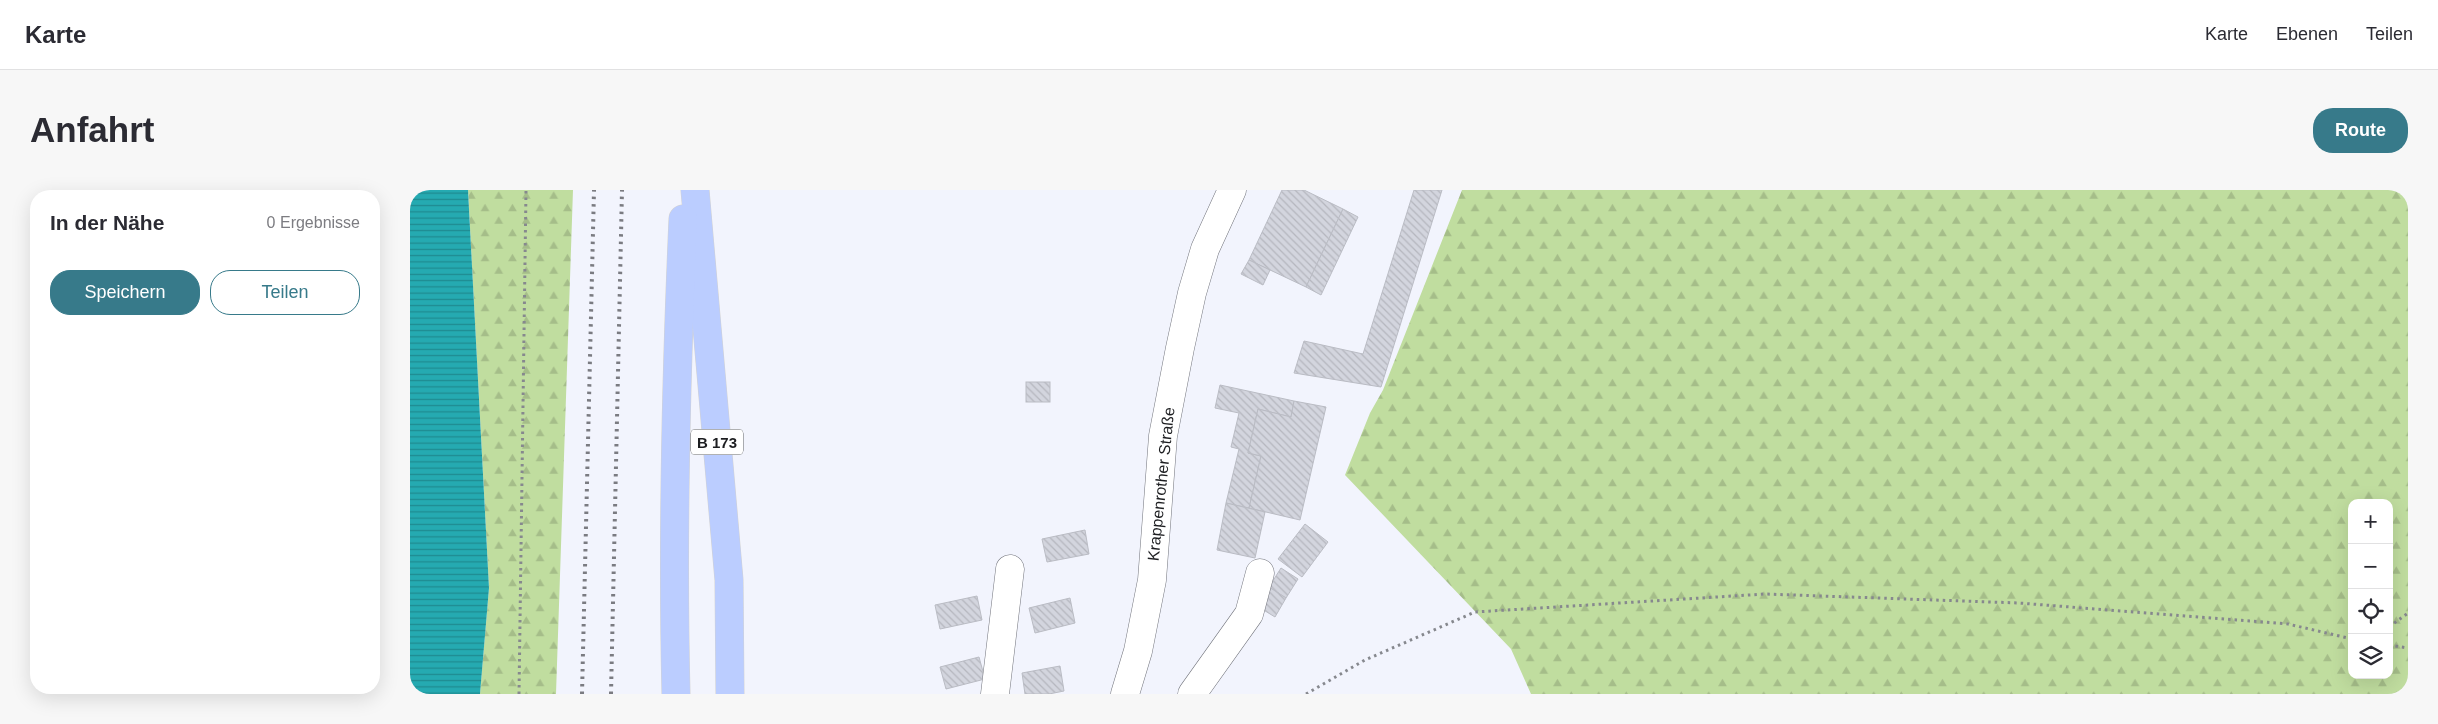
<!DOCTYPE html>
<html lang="de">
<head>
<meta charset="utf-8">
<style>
  :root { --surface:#fff; --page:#f7f7f7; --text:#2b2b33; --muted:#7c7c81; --line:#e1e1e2; --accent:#377a8a }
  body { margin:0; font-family:Arial,sans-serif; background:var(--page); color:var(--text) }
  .controls { position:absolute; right:15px; bottom:15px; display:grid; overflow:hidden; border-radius:10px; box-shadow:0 5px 20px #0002 }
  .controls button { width:45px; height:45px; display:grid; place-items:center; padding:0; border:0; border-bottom:1px solid var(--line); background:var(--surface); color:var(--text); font:25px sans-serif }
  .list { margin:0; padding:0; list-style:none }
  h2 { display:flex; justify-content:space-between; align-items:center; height:65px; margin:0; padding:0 20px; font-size:21px }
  h2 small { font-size:16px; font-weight:400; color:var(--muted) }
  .actions { display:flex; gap:10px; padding:15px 20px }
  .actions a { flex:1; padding:11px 0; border:1px solid var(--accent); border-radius:20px; text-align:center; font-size:18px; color:var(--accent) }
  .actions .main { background:var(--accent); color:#fff }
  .icon { flex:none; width:28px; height:28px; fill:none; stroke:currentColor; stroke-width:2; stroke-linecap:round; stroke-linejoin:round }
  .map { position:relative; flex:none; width:1998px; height:504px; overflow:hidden; border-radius:20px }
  header { display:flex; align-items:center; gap:30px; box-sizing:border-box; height:70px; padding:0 25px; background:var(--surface); border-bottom:1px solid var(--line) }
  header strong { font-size:24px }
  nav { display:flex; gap:28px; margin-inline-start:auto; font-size:18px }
  .intro { display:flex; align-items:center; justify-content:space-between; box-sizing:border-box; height:120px; padding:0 30px }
  h1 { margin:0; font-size:35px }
  .button { padding:12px 22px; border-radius:20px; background:var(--accent); color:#fff; font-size:18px; font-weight:700 }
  main { display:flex; gap:30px; padding:0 30px }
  aside { flex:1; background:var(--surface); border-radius:20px; box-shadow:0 5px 20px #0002 }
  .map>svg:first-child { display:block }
</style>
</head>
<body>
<header>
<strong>Karte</strong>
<nav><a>Karte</a><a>Ebenen</a><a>Teilen</a></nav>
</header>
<div class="intro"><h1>Anfahrt</h1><a class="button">Route</a></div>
<main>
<aside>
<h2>In der Nähe<small>0 Ergebnisse</small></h2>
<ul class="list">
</ul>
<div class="actions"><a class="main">Speichern</a><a>Teilen</a></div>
</aside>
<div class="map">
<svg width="1998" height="504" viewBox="0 0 1998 504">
  <defs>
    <pattern id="forest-firs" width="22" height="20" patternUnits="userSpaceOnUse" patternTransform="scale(1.25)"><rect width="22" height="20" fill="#c0dd9f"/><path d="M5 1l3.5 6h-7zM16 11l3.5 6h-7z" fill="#a5bd89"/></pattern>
    <pattern id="water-rules" width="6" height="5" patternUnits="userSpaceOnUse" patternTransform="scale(1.25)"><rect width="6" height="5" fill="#25aab1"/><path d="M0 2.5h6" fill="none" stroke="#1f8a90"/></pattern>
    <pattern id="building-back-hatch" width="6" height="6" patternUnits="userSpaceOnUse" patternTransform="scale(1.25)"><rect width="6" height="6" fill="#d3d5de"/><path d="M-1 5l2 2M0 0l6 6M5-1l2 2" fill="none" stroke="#b5b6be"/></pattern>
  </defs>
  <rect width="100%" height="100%" fill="#f2f4fd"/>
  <!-- forest -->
  <g fill="url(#forest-firs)" fill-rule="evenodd">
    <path d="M58 0H163L146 504H70L79 398Z"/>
    <path d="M1052 0H1998V504H1121L1101 459 935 285 960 223 973 200ZM1942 313H1979V485H1942Z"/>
  </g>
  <!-- water -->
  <path fill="url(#water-rules)" d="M0 0H58L79 398 70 504H0Z"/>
  <!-- building -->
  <g fill="url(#building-back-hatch)" stroke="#babcc4">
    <path d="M872 0H894L933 19 896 97 839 70Z"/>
    <path d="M1004 0H1032L971 197 884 183 894 151 953 164Z"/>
    <path d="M933 19 948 27 911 105 896 97Z"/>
    <path d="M839 70 860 80 853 95 831 84Z"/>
    <rect x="616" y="192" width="24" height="20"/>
    <path d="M810 195 884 211 881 227 848 219 838 263 851 266 839 318 816 313 829 259 821 257 829 223 805 218Z"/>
    <path d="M884 211 916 217 890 330 839 318 851 266 838 263 848 219 881 227Z"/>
    <path d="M816 313 855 322 845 368 807 360Z"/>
    <path d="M895 334 918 352 892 387 868 369Z"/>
    <path d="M675 340 679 364 637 372 632 349Z"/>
    <path d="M871 378 888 389 876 408 859 397Z"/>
    <path d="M859 397 876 408 865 427 847 416Z"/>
    <path d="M567 406 572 430 530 439 525 415Z"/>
    <path d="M660 408 665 433 625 443 619 418Z"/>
    <path d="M569 467 575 489 536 499 530 477Z"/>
    <path d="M650 476 654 501 639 504H615L612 483Z"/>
  </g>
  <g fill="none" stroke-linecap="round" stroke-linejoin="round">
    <!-- minor casing -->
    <g stroke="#71737b" stroke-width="29">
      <g id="minor">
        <path d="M585 504 600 379"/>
        <path d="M715 504 728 461 742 390 753 246 770 158 782 103 795 59 822 0"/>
        <path d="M782 504 839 424 850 383"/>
      </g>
    </g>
    <!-- highway casing -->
    <g stroke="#d2d2d3" stroke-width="29">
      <g id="highway">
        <path d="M285 0 319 390 320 504"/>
        <path d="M266 504C262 345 266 187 273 29"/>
      </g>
    </g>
    <!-- path -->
    <g stroke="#86888e" stroke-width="3" stroke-dasharray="2.5 4" stroke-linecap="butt">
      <path d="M1979 437 1998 423"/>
      <path d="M1979 455 1998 458"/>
      <path d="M109 504 116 0"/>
      <path d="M896 504 955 470 1065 422 1355 404 1609 413 1878 434 1942 449"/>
    </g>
    <!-- minor -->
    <use href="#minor" stroke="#fff" stroke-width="28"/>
    <!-- highway -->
    <use href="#highway" stroke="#bbcdff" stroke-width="28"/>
    <!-- rail -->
    <g stroke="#7a7b81" stroke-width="4" stroke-dasharray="2.5 5" stroke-linecap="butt">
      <path d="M172 504 184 0"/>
      <path d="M201 504 212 0"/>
    </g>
  </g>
  <g text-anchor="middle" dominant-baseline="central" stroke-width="4" stroke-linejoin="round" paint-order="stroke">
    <!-- shield labels -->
    <rect fill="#fff" stroke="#616264" stroke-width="1" x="281" y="239.5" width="52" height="25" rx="4"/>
    <g font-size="15" font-weight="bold" fill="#1d1e21">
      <text x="307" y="252">B 173</text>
    </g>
    <!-- street labels -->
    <g font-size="16" fill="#1d1e21" stroke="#fff">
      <text transform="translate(751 294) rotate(-84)">Krappenrother Straße</text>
    </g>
  </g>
</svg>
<div class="controls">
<button>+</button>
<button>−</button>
<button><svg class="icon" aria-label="locate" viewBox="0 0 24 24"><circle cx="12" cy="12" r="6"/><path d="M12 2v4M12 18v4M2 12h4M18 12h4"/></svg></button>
<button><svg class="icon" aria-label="layers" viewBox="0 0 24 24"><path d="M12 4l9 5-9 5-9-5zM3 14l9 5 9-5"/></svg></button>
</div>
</div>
</main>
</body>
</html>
